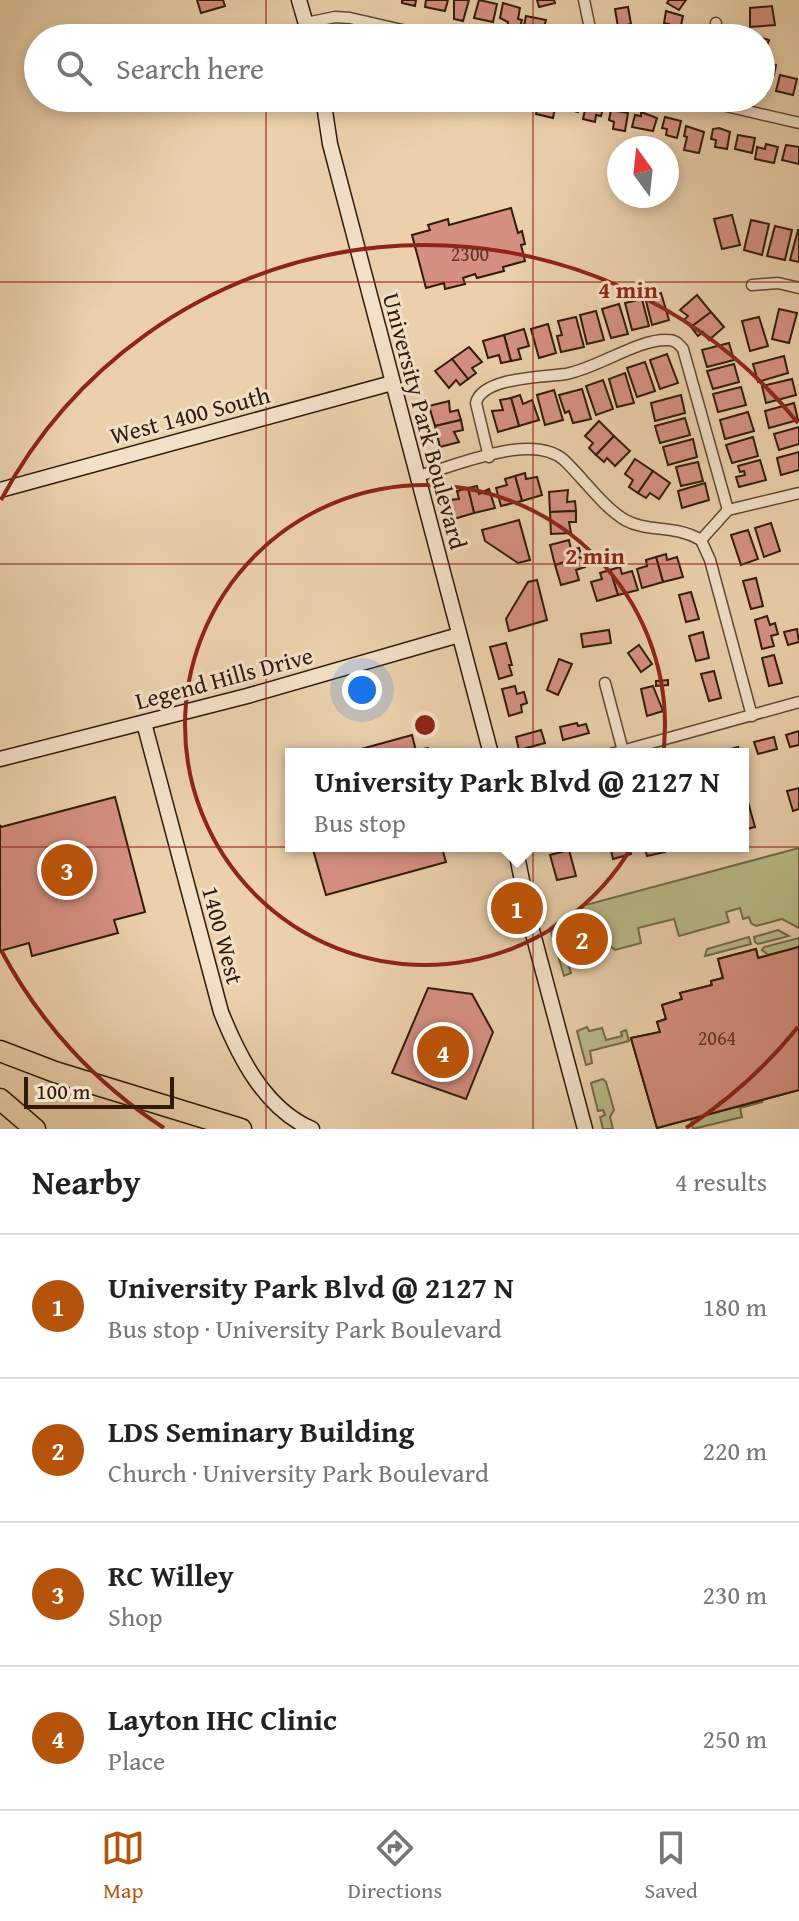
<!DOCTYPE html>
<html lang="en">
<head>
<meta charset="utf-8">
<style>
  :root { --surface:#fff; --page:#f2f2f2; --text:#222; --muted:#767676; --line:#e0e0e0; --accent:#b45309 }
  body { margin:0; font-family:"Gentium Book Plus",serif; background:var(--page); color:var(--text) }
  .compass { position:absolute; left:607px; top:136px; width:72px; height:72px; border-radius:50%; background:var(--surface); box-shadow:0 4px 12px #0003; rotate:345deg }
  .scale { position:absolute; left:24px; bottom:20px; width:150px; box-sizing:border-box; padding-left:8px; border:4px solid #301b0b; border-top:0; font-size:22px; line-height:28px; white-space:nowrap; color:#301b0b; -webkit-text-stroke:6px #f2e0c8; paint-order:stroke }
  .you { position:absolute; left:362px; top:690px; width:28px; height:28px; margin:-20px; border:6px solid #fff; border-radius:50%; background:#1a73e8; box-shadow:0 0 0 12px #1a73e833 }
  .badge { display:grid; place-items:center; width:52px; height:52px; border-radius:50%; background:var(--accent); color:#fff; font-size:26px; font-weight:700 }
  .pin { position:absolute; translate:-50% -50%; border:4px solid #fff; box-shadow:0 2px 8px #0006 }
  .popup { position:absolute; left:285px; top:748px; width:464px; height:104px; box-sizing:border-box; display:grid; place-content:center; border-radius:0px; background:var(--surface); filter:drop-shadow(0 2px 6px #0005); font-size:26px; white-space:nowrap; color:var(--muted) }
  .popup b { font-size:30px; color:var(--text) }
  .popup::after { content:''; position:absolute; left:50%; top:100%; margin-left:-16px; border:16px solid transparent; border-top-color:var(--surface) }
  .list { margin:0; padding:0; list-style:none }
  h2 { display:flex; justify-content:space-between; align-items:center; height:104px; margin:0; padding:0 32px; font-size:34px }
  h2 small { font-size:26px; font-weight:400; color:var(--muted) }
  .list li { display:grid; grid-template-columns:52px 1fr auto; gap:24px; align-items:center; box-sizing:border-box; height:144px; padding:0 32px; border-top:2px solid var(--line) }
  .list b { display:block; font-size:30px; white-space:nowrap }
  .list p { margin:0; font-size:26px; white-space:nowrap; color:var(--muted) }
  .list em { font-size:26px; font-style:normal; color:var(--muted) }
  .icon { flex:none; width:44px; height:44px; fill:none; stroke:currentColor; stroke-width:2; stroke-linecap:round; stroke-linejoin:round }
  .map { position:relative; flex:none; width:799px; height:1129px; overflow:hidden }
  .search { position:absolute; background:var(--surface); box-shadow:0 4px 12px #0003; left:24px; right:24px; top:24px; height:88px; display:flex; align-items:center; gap:20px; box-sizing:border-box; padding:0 28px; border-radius:44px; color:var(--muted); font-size:30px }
  .sheet { height:680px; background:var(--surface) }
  nav { display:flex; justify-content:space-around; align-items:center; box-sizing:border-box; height:112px; border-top:2px solid var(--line); background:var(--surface); font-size:22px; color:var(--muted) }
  nav a { display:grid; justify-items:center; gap:4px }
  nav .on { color:var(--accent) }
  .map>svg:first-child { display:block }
</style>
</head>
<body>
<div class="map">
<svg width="799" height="1129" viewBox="0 0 799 1129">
  <rect width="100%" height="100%" fill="#ebd0ab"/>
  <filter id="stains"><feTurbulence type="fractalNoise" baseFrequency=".0025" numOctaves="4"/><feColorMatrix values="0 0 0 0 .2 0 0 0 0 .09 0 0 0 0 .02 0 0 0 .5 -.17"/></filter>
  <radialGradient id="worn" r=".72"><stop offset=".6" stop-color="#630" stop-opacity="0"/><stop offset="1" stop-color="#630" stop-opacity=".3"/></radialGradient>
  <!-- green -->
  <g fill="#b8bb88" stroke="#746b4a" stroke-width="2">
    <path d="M799 848V928L782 919 756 926 751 923 749 917 743 919 740 908 726 912 729 922 679 936 674 919 638 928 641 943 615 950 609 945 598 946 599 934 593 922 582 925 580 915 583 913 582 906Z"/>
    <path d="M558 922 563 924 571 956 576 955 582 962 569 966 571 973 564 976 550 928Z"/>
    <path d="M778 930 789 936 758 944 755 942 754 937Z"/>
    <path d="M749 937 751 944 705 956 707 949Z"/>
    <path d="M799 938V947L768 955 762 950 764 947Z"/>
    <path d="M587 1027 589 1031 602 1028 606 1040 622 1036 621 1032 626 1030 629 1041 590 1051 592 1063 586 1065 577 1031Z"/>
    <path d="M603 1079 606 1082 614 1110 610 1117 613 1129H603L600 1117 605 1115 603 1110 598 1111 591 1083Z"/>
    <path d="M761 1100 762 1102 740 1108 742 1117 693 1129 691 1119Z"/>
  </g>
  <!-- building -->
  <g fill="#d69082" stroke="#301b0b" stroke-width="2" fill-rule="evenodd">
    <path d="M197 0H223L225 6 201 13Z"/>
    <path d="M402 0H416L415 6 402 3Z"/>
    <path d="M426 0H448L445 11 425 7Z"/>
    <path d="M454 0H469L463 21 454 19Z"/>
    <path d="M479 0 497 4 493 22 474 18Z"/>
    <path d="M537 0H554L555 3 539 7Z"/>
    <path d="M669 0H686L679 10 667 3Z"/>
    <path d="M503 3 520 8 518 19 522 20 519 31 507 29 508 22 500 18Z"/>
    <path d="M772 6 775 25 750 27V8Z"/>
    <path d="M628 7 631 24 618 27 615 9Z"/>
    <path d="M666 11 683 16 679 35 667 33 669 24 664 23Z"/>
    <path d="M526 16 546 20 541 38 530 37 531 31 523 30Z"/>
    <path d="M559 26 571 28 568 38H550L552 30 558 31Z"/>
    <path d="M751 35 769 40 762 60 761 38H749Z"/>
    <path d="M768 63 776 65 774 75 766 73Z"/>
    <path d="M761 73 772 75 767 92 761 91Z"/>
    <path d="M780 75 797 79 793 95 776 91Z"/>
    <path d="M535 98H548L550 102 556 103 553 118 536 114 538 102 534 101Z"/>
    <path d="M563 98H581L578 112 561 108Z"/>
    <path d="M587 101 604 105 601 116 596 115 595 122 583 119Z"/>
    <path d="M611 110 628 113 625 131 613 129 614 122 609 120Z"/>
    <path d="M641 112 657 118 653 131 632 127 635 115 641 116Z"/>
    <path d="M665 117 681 121 677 138 666 135 667 129 662 128Z"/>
    <path d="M686 126 704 132 699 153 684 150 687 137 684 136Z"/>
    <path d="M719 128 730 132 727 149 715 147 716 140 711 139 713 129Z"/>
    <path d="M738 135 755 138 752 153 735 149Z"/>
    <path d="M766 144 778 147 774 163 755 159 757 147 765 149Z"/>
    <path d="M786 145 799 147V164L782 160Z"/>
    <path d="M511 208 518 233 522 231 525 244 521 245 525 261 503 267 504 271 477 278 475 274 463 278 465 284 445 289 444 283 426 288 412 235 430 230 428 225 448 219 449 225Z"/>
    <path d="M732 215 740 245 722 249 714 219Z"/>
    <path d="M751 220 769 224 762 255 744 250Z"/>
    <path d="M775 226 792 230 785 260 767 256Z"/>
    <path d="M798 230H799V262L790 260Z"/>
    <path d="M661 293 669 320 652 325 645 297Z"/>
    <path d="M697 295 711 312 691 327 684 320 688 316 680 310Z"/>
    <path d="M642 299 649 326 632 330 625 303Z"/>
    <path d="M619 304 628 334 611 338 602 309Z"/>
    <path d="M779 309 797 313 789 343 772 339Z"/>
    <path d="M596 311 604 340 587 344 580 315Z"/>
    <path d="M711 312 724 327 709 340 703 332 698 336 691 327Z"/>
    <path d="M576 317 584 347 561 352 557 336 562 335 558 321Z"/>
    <path d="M759 317 768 346 750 351 742 321Z"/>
    <path d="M548 324 556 353 539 358 531 329Z"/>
    <path d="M524 329 529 346 518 349 521 359 511 361 504 335Z"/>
    <path d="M504 335 511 361 501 363 499 355 488 358 483 341Z"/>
    <path d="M729 343 734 360 707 367 702 350Z"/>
    <path d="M469 347 482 362 472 368 476 373 468 379 452 359Z"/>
    <path d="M667 354 678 383 660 389 650 360Z"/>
    <path d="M784 356 788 373 758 382 753 364Z"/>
    <path d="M452 359 468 379 460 385 456 380 449 388 435 371Z"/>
    <path d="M645 362 655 391 637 397 627 368Z"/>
    <path d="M734 364 739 382 713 389 707 371Z"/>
    <path d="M625 373 634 403 617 407 609 379Z"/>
    <path d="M792 379 796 395 766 403 762 386Z"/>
    <path d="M603 380 613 409 596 415 586 386Z"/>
    <path d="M741 387 746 405 718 412 713 394Z"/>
    <path d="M582 389 591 419 573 423 569 411 565 413 559 395Z"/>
    <path d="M554 390 563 420 545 425 537 395Z"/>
    <path d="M520 395 523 404 532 400 539 420 519 426 511 398Z"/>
    <path d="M681 395 685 413 655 421 651 403Z"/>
    <path d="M511 398 519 426 498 432 492 411 503 410 500 400Z"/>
    <path d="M449 401 450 412 458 410 461 420 435 426 429 406Z"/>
    <path d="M794 403 798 420 769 428 765 411Z"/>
    <path d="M748 412 754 431 725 439 720 420Z"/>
    <path d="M685 418 690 435 660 443 655 426Z"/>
    <path d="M461 420 463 430 454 432 459 442 440 447 435 426Z"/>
    <path d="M599 421 614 436 596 455 589 448 593 443 585 436Z"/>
    <path d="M799 427V444L779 450 774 434Z"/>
    <path d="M614 436 630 451 615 466 607 458 604 462 596 455Z"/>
    <path d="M753 437 758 456 732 463 726 445Z"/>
    <path d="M693 439 697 457 668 465 663 447Z"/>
    <path d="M799 452V470L781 475 777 458Z"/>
    <path d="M635 459 653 471 638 493 629 487 633 480 625 474Z"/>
    <path d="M760 460 766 480 739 487 736 477 745 475 744 471 740 472 738 466Z"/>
    <path d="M698 462 703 481 681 486 676 467Z"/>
    <path d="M653 471 670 483 659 499 650 493 646 498 638 493Z"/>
    <path d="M525 473 526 479 537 477 542 495 522 501 515 476Z"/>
    <path d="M515 476 522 501 501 506 496 488 507 485 505 479Z"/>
    <path d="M705 483 709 500 682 508 678 491Z"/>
    <path d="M477 486 479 494 489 489 495 508 474 513 468 488Z"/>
    <path d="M468 488 474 513 454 519 448 500 459 499 457 491Z"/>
    <path d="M568 490 567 502 575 501 576 511 550 512 549 492Z"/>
    <path d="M576 511V522H569L571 533 551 534 550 512Z"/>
    <path d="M519 520 530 560 518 563 485 541 482 530Z"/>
    <path d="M771 523 780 551 764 557 755 528Z"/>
    <path d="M748 530 758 559 741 565 731 535Z"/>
    <path d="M569 540 571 550 579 548 582 557 555 565 550 545Z"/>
    <path d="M666 554 667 560 677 557 683 577 663 582 656 557Z"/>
    <path d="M582 557 585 567 576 570 579 580 561 585 555 565Z"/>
    <path d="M656 557 663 582 642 588 637 569 647 566 646 560Z"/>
    <path d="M620 567 622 574 632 571 638 590 618 595 610 570Z"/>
    <path d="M610 570 618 595 597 601 591 582 602 579 600 573Z"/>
    <path d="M756 578 763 606 751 609 743 581Z"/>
    <path d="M537 580 547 620 509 631 506 619 528 582Z"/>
    <path d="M691 592 699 619 686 622 679 595Z"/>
    <path d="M767 616 770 625 775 623 778 634 771 636 774 646 762 649 755 620Z"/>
    <path d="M797 629 799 642 788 645 784 632Z"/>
    <path d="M609 630 611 643 583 647 581 634Z"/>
    <path d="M703 632 709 658 696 661 689 636Z"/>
    <path d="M506 643 512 665H509L512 675 499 679 490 647Z"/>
    <path d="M639 645 652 664 641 672 628 653Z"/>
    <path d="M774 655 782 683 769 686 762 658Z"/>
    <path d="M559 659 572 664 558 695 547 690Z"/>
    <path d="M714 671 721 698 709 701 701 674Z"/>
    <path d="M668 680V685L656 686V681Z"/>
    <path d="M515 686 517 694 524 692 527 703 521 705 522 712 509 716 502 689Z"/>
    <path d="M653 686 663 711 647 716 641 689Z"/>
    <path d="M577 723 578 726 586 724 589 733 563 740 560 727Z"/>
    <path d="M541 730 545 743 519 750 516 737Z"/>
    <path d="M799 731V745L790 747 786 735Z"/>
    <path d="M412 735 416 751 428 748 430 754H343Z"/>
    <path d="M774 737 777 749 758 754 754 742Z"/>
    <path d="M738 747 739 754H720L719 752Z"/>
    <path d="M799 788V809L793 811 787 791Z"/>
    <path d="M115 797 145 912 114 920 118 933 32 956 29 943 0 951V825L1 827Z"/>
    <path d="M748 802 755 827 743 830V803Z"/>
    <path d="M312 846H449L442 848 446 862 326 895Z"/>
    <path d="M610 846H629L631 854 613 859Z"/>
    <path d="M644 846H664L665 852 647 856Z"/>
    <path d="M569 850 576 876 557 880 550 855Z"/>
    <path d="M593 922 599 943H597L598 948 589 951V949L571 956 564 930Z"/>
    <path d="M799 947V990L771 996 774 1007 799 1000V1090L657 1128 631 1038 660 1032 657 1022 666 1019 662 1005 682 999 680 993 712 985 711 981 723 978 718 959 756 949 758 958ZM707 1061 708 1084H702L697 1064Z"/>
    <path d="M799 947V1090L657 1128 631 1038 660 1032 657 1022 666 1019 662 1005 682 999 680 993 712 985 711 981 723 978 718 959 756 949 758 958Z"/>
    <path d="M428 988 472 994 493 1032 466 1099 392 1073Z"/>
  </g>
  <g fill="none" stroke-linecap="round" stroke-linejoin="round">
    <!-- street casing -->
    <g stroke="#5f4833" stroke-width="13">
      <g id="street">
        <path d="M584 0 592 38"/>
        <path d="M306 23 335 17 350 18 437 38"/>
        <path d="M713 38 716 23"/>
        <path d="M692 98 799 123"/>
        <path d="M752 285 778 283 799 288"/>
        <path d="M489 457 476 403C482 377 544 377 566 374 598 368 638 339 667 340 675 340 678 343 683 349L728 510"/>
        <path d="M417 476C455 467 531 431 564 460 584 479 602 506 625 520 649 533 673 524 701 540"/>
        <path d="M701 540 710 560 752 716"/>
        <path d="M701 540 728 510 799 493"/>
        <path d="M605 683 623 751"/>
        <path d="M611 754 799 702"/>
      </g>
    </g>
    <!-- secondary casing -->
    <g stroke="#301b0b" stroke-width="17">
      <g id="secondary">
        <path d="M299 0 310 38"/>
        <path d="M323 98 330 144 491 754"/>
        <path d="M0 490 392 383"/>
        <path d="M144 723 221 1012C239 1057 265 1109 312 1129"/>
        <path d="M0 759 247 696 459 635"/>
        <path d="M515 846 532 930 585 1129"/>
      </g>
    </g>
    <!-- highway casing -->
    <g stroke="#301b0b" stroke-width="23">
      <g id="highway">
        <path d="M0 1051 55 1072 241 1129"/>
        <path d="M0 1099 35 1129"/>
      </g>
    </g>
    <!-- street -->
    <use href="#street" stroke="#f2e0c8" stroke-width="10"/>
    <!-- secondary -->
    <use href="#secondary" stroke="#f2e0c8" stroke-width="14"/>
    <!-- highway -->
    <use href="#highway" stroke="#ebd0ab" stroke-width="20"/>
  </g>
  <!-- grid -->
  <path fill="none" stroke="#8f2418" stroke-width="2" stroke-opacity="0.55" d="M266 0V38M533 0V38M266 98V1129M533 98V1129M0 282H799M0 564H799M0 847H799"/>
  <!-- distance rings -->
  <g fill="none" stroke="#8f2418" stroke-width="4">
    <circle cx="425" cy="725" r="240"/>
    <path d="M798 1027A480 480 0 0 1 686 1128M164 1128A480 480 0 0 1 1 950M1 500A480 480 0 0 1 798 423"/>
  </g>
  <g text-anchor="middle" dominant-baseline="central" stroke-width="6" stroke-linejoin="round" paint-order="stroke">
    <!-- number labels -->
    <g font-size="20" fill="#5a3829">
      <text x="470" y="253">2300</text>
      <text x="717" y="1037">2064</text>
    </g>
    <!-- street labels -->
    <g font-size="24" fill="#301b0b" stroke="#f2e0c8">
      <text transform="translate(190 415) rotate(-15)">West 1400 South</text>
      <text transform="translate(425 421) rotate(75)">University Park Boulevard</text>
      <text transform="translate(224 678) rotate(-15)">Legend Hills Drive</text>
      <text transform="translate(223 935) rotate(75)">1400 West</text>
    </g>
  </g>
  <circle cx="425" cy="725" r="12" fill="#8f2418" stroke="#f2e0c8" stroke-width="4"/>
  <g font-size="24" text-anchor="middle" font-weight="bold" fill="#8f2418" stroke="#f2e0c8" stroke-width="6" stroke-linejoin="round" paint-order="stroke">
    <text x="628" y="298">4 min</text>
    <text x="595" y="564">2 min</text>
  </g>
  <rect width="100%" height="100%" filter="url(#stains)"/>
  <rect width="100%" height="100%" fill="url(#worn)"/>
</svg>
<svg class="compass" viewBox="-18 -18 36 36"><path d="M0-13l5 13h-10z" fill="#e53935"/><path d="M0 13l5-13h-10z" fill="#767676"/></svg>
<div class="scale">100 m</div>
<div class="you"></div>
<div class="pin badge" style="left:517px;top:908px">1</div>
<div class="popup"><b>University Park Blvd @ 2127 N</b>Bus stop</div>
<div class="pin badge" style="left:582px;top:939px">2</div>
<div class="pin badge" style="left:67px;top:870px">3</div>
<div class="pin badge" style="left:443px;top:1052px">4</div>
<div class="search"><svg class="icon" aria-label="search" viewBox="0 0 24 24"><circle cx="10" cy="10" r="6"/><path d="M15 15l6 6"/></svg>Search here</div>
</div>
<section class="sheet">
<h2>Nearby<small>4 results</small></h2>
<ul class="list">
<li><span class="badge">1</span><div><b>University Park Blvd @ 2127 N</b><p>Bus stop · University Park Boulevard</p></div><em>180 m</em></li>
<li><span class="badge">2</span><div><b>LDS Seminary Building</b><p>Church · University Park Boulevard</p></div><em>220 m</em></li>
<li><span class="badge">3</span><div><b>RC Willey</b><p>Shop</p></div><em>230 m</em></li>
<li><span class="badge">4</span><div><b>Layton IHC Clinic</b><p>Place</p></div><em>250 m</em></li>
</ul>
</section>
<nav>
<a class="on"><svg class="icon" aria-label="map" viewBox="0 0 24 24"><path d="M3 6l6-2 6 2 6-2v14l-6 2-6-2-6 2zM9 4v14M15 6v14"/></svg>Map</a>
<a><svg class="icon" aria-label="directions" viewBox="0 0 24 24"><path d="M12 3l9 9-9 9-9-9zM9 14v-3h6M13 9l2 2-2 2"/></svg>Directions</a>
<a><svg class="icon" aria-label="saved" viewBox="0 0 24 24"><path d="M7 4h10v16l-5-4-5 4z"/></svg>Saved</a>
</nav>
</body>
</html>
